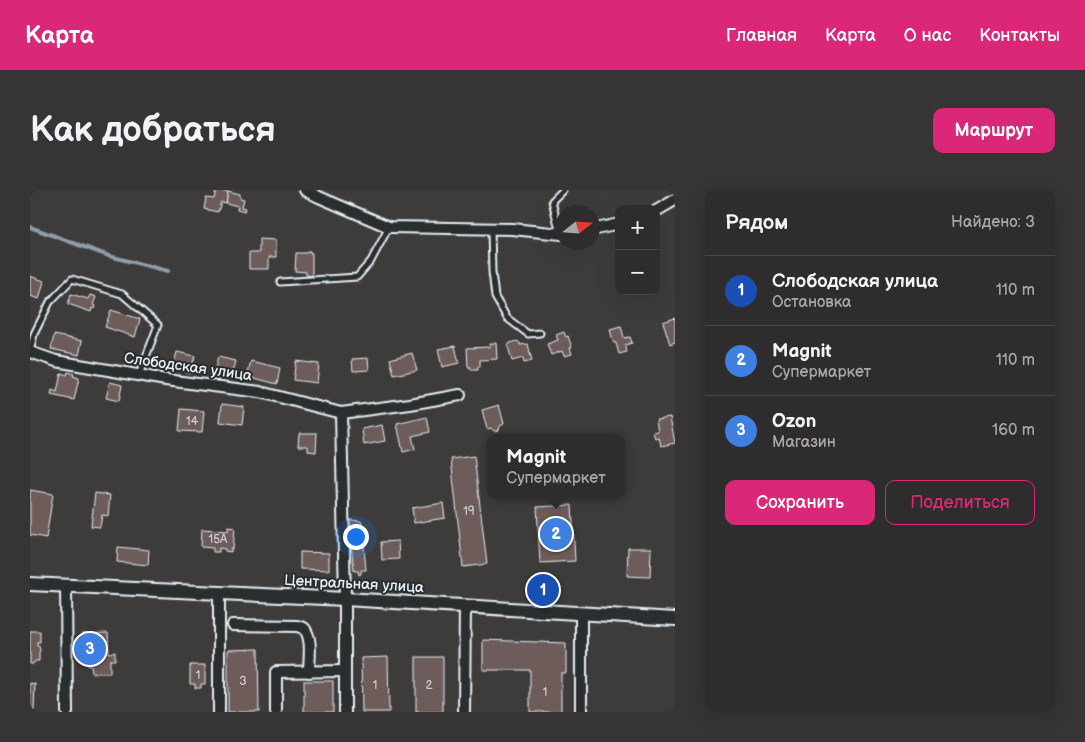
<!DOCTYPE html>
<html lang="ru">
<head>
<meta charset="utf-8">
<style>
  :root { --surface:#2e2c2c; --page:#363434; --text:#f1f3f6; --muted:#a7a7a9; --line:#494848; --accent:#db2777 }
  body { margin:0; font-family:"Balsamiq Sans",sans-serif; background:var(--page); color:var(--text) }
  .controls { position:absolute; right:15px; top:15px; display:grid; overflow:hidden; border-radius:10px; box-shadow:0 5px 20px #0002 }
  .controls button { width:45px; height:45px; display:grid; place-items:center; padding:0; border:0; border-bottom:1px solid var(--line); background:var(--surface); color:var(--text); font:25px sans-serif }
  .compass { position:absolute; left:525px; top:15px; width:45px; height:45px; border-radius:50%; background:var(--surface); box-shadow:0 5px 20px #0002; rotate:73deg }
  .you { position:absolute; left:325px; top:346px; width:18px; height:18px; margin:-12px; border:4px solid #fff; border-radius:50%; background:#1a73e8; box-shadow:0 0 0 8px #1a73e833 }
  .badge { display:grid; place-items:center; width:32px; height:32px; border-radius:50%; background:var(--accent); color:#fff; font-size:16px; font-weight:700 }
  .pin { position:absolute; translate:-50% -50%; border:2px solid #fff; box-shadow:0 1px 5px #0006 }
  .popup { position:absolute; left:457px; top:244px; width:138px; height:65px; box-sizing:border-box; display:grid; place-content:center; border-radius:10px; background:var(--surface); filter:drop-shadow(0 1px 4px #0005); font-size:16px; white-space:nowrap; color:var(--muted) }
  .popup b { font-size:19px; color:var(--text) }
  .popup::after { content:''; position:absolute; left:50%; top:100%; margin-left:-10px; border:10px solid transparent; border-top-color:var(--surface) }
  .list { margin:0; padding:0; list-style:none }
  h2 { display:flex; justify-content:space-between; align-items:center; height:65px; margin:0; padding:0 20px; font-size:21px }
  h2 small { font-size:16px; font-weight:400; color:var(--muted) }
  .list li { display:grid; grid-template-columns:32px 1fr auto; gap:15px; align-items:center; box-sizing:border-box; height:70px; padding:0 20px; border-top:1px solid var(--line) }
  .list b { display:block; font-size:19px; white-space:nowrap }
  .list p { margin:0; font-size:16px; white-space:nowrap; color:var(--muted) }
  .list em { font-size:16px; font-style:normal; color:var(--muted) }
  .actions { display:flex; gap:10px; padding:15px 20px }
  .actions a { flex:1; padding:11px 0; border:1px solid var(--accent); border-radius:10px; text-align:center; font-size:18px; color:var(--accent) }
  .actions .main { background:var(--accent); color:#fff }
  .map { position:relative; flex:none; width:645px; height:522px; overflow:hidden; border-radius:10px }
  header { display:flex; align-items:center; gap:30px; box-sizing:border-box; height:70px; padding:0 25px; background:var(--accent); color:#fff }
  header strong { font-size:24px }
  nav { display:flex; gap:28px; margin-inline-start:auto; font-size:18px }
  .intro { display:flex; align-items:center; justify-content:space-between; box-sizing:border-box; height:120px; padding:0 30px }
  h1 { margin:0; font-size:35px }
  .button { padding:12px 22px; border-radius:10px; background:var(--accent); color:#fff; font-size:18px; font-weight:700 }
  main { display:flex; gap:30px; padding:0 30px }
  aside { flex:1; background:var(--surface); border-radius:10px; box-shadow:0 5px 20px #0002 }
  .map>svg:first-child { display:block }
</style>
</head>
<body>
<header>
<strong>Карта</strong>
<nav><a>Главная</a><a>Карта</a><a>О нас</a><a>Контакты</a></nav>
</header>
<div class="intro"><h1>Как добраться</h1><a class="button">Маршрут</a></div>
<main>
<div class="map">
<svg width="645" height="522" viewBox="0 0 645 522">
  <rect width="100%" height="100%" fill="#3e3b3b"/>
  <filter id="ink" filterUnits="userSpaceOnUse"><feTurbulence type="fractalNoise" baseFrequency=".02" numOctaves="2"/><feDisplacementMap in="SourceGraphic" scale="10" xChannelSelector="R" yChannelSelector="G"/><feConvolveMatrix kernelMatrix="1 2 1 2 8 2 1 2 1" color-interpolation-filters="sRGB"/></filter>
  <g filter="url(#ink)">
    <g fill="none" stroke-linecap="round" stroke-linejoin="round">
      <!-- stream -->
      <path stroke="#8e9eaa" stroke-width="4" d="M0 37 79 66 138 81"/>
    </g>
    <!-- building -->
    <g fill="#6e5c5a" stroke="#e8f1f8">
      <path d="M186 0 198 1 196 13 191 12 188 22 174 19 176 8 184 9Z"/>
      <path d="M198 1 210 4V8L214 9 212 17 216 18 215 21 207 19 208 16 196 13Z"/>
      <path d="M229 49 246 50V67H239V79H219V63H229Z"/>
      <path d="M277 61H280V63H282V86L276 85V82L265 81 266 63H277Z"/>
      <path d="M0 86 14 91 9 109 0 106Z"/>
      <path d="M41 104 58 109 60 105 66 107 63 115 65 116 64 119 62 118 61 122 38 114Z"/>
      <path d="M81 120 110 129 105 147 75 137Z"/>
      <path d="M645 128V152L640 154 633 132Z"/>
      <path d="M591 136 594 148 600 147 602 153 595 155 597 158 596 159 597 162 589 164 586 153H584L583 151 580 139Z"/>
      <path d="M534 142 536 147 538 146 542 158H540L542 164 534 166 532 161 521 165 517 154 528 150 526 145Z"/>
      <path d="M24 145 52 151 49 165 21 159Z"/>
      <path d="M487 151 490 153V155L498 154 502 171 494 173 493 168 482 171 478 156 480 153Z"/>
      <path d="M466 153 467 169 450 170V177H447L448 180H441V177H438L437 158 460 157V154Z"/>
      <path d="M425 156 429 173 412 177 408 159Z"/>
      <path d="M147 162 165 166 160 183 143 178Z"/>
      <path d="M382 163 387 180 364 185 360 169Z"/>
      <path d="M188 167 206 171 202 187 184 183Z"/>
      <path d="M338 168 339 180 323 181 322 169Z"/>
      <path d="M221 171 250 178 247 194 217 186Z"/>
      <path d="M266 171 289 174 287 193 263 190Z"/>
      <path d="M38 182 44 184 43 186 49 188 44 210 21 205 22 200 27 202 31 183 37 185Z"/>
      <path d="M80 192 92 195 89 211 76 208Z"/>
      <path d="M192 214 214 217 212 235 190 232Z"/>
      <path d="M469 215 474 234 470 236 469 240 464 241 461 238 457 239 452 220Z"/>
      <path d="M151 219 174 221 172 242 149 241Z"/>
      <path d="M397 227 400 242 382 246 385 259 373 262 367 234Z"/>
      <path d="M640 227 645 253 631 256 629 247 625 248 623 242 628 241 626 229Z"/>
      <path d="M352 235 355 251 334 255 332 239Z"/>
      <path d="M269 243H287L286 262 278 261V256H268Z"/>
      <path d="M444 266 457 374 433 377 421 269Z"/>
      <path d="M0 300 23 304 16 348 0 345Z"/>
      <path d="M65 303 80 305 78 326 72 325 70 337 61 336Z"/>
      <path d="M413 313 415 328 384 333 382 318Z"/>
      <path d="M542 315 545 371 510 373 507 317Z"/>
      <path d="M320 330 331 331 332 334 336 380H331V384L329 385 328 381H324L319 335H320Z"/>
      <path d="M198 337 205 338 203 359H201V362L195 361V359L189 358V362H183V358L171 357 172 339 198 341Z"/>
      <path d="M368 351 369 369 352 370 351 352Z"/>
      <path d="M88 357 119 360 118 375 87 372Z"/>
      <path d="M598 358H621L620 387 597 386Z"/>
      <path d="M270 362 299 363V380L270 379Z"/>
      <path d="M0 441H10V452H7V456H9L10 461 9 462V471H5L3 474H0Z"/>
      <path d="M78 443 79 463 85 462V470H80V483H62L61 476H58V471H54L52 444Z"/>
      <path d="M453 450 536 453V483H531V522H500V480H453Z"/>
      <path d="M228 459 229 522H198V460Z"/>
      <path d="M358 467 359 522H332L331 468Z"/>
      <rect x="386" y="467" width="27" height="55"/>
      <path d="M160 475H175V494H171V498H165V494H160Z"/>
      <rect x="274" y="491" width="29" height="31"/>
      <path d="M0 493 5 494 4 520H0Z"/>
    </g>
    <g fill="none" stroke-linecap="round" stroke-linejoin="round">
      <!-- service casing -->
      <g stroke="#e8f1f8" stroke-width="9">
        <g id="service">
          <path d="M461 39 462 82 465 107 477 128 498 144 510 143"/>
          <path d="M530 44 522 11 533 0"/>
          <path d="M250 92 327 87 341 71 359 37"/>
          <path d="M0 162 4 144 20 112 42 89 92 104 128 135 109 185"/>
        </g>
      </g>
      <!-- minor casing -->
      <g stroke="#e8f1f8" stroke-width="14">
        <g id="minor">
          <path d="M275 0 289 7 359 37 482 39 532 44"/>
          <path d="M626 21 645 10"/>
          <path d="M562 40 589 34"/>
          <path d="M0 162 26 171 136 190 230 202 311 223 380 214 430 205"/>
          <path d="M311 223 315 409V522"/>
          <path d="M36 396 37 522"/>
          <path d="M189 403V522"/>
          <path d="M551 424V522"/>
          <path d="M203 435 267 436 274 438C283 449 279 468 279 482"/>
          <path d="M246 522V482L315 481"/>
          <path d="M434 522 435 416"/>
        </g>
      </g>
      <!-- tertiary casing -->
      <g stroke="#e8f1f8" stroke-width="16">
        <path id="tertiary" d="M0 394 315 409 645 429"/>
      </g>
      <!-- service -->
      <use href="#service" stroke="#2a2d2e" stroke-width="5"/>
      <!-- minor -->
      <use href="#minor" stroke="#2a2d2e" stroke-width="10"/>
      <!-- tertiary -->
      <use href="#tertiary" stroke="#2a2d2e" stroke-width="12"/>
    </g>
  </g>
  <g text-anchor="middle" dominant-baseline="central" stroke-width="4" stroke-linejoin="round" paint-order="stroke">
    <!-- number labels -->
    <g font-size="12" fill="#caccd0">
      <text x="162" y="231">14</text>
      <text x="439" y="321">19</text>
      <text x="188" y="349">15А</text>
      <text x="168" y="485">1</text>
      <text x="213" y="491">3</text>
      <text x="345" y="495">1</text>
      <text x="399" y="495">2</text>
      <text x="515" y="502">1</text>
    </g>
    <!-- street labels -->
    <g font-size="15" fill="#e8f1f8" stroke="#2a2d2e">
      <text transform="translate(158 177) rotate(8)">Слободская улица</text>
      <text transform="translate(324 394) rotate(3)">Центральная улица</text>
    </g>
  </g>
</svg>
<div class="controls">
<button>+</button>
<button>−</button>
</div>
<svg class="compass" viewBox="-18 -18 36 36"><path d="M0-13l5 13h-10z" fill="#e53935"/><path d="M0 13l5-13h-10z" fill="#a7a7a9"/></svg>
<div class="you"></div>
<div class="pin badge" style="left:513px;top:400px;background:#1a4fb4">1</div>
<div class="pin badge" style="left:526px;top:344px;background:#3f7fe0">2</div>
<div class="popup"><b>Magnit</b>Супермаркет</div>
<div class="pin badge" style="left:60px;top:459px;background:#3f7fe0">3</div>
</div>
<aside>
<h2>Рядом<small>Найдено: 3</small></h2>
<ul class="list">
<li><span class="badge" style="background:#1a4fb4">1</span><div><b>Слободская улица</b><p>Остановка</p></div><em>110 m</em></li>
<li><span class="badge" style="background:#3f7fe0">2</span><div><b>Magnit</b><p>Супермаркет</p></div><em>110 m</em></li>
<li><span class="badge" style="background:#3f7fe0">3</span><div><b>Ozon</b><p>Магазин</p></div><em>160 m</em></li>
</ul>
<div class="actions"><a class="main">Сохранить</a><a>Поделиться</a></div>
</aside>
</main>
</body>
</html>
